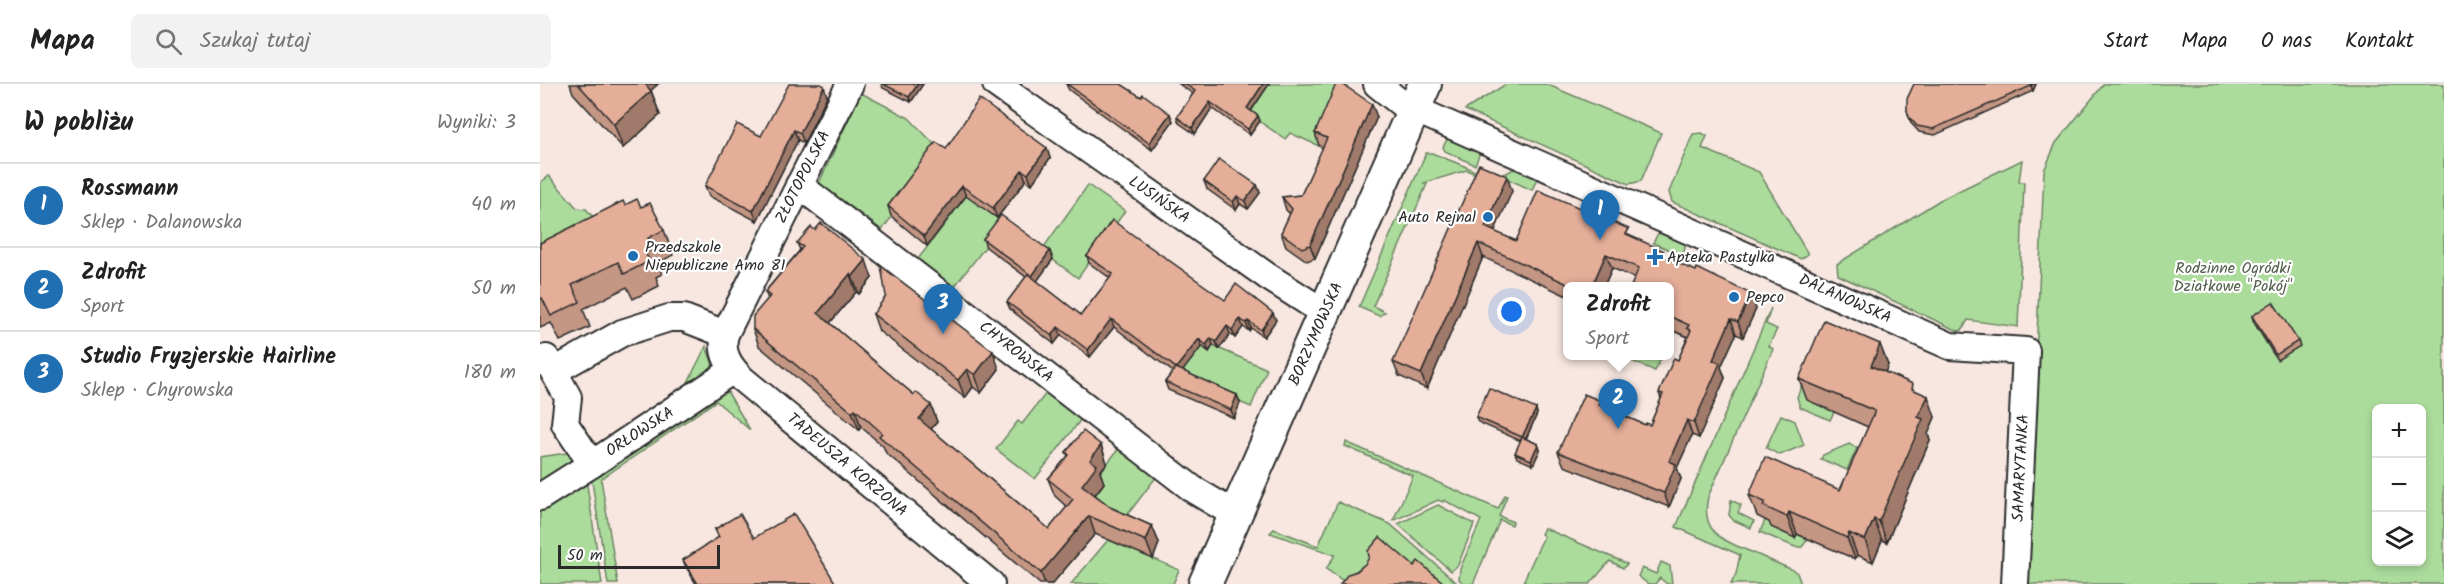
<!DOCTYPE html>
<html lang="pl">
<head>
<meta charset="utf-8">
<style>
  :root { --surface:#fff; --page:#f2f2f2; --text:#222; --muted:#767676; --line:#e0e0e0; --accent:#1f6fb2 }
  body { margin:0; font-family:Kalam,sans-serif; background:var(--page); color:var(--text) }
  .controls { position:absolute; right:18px; bottom:18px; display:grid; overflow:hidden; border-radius:9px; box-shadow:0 3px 9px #0003 }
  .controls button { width:54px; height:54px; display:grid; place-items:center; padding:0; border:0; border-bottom:2px solid var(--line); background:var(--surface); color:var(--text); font:30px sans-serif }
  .scale { position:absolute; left:18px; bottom:15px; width:162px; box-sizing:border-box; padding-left:6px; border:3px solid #2b2b2b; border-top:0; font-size:16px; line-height:21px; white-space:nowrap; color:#2b2b2b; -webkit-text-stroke:4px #fff; paint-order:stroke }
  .you { position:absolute; left:972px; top:228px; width:21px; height:21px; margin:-15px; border:4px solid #fff; border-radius:50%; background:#1a73e8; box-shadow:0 0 0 9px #1a73e833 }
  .badge { display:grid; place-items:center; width:39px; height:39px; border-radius:50%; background:var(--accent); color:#fff; font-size:20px; font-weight:700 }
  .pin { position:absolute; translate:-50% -50px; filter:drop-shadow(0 2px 3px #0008) }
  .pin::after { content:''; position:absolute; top:32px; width:21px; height:18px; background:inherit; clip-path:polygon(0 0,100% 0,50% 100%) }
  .popup { position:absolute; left:1023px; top:198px; width:111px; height:78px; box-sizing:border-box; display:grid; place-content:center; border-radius:9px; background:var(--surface); filter:drop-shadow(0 2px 4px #0005); font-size:20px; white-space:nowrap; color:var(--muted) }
  .popup b { font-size:22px; color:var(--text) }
  .popup::after { content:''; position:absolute; left:50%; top:100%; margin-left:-12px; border:12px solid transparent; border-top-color:var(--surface) }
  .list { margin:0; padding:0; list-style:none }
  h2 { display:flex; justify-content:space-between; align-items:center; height:78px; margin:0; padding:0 24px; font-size:26px }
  h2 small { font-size:20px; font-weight:400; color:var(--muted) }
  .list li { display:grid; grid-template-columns:39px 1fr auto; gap:18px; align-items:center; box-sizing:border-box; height:84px; padding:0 24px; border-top:2px solid var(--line) }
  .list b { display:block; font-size:22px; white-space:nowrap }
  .list p { margin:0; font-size:20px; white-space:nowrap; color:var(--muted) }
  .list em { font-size:20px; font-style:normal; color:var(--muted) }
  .icon { flex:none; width:33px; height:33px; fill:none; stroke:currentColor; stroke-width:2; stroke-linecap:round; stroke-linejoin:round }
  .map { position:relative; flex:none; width:1904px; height:500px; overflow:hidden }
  header { display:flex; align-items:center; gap:36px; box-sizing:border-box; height:84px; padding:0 30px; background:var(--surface); border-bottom:2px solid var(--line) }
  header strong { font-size:28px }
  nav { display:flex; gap:33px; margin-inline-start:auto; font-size:21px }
  .search { width:420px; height:54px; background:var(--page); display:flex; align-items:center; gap:15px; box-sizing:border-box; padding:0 21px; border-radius:9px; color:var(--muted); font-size:22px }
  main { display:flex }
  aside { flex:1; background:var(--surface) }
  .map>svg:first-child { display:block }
</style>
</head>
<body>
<header>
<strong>Mapa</strong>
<div class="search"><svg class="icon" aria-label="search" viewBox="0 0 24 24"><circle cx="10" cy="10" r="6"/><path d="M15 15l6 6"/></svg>Szukaj tutaj</div>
<nav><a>Start</a><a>Mapa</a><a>O nas</a><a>Kontakt</a></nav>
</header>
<main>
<aside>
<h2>W pobliżu<small>Wyniki: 3</small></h2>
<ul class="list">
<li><span class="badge">1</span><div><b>Rossmann</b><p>Sklep · Dalanowska</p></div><em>40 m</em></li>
<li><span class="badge">2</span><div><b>Zdrofit</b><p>Sport</p></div><em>50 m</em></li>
<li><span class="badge">3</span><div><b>Studio Fryzjerskie Hairline</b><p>Sklep · Chyrowska</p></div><em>180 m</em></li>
</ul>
</aside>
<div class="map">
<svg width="1904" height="500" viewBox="0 0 1904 500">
  <rect width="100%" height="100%" fill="#f7e7e0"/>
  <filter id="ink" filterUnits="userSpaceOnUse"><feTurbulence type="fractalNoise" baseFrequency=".0167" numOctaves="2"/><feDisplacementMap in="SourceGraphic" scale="12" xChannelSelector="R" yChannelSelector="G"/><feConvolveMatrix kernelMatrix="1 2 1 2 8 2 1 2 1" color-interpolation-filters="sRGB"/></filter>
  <g filter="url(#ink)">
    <!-- green -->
    <g fill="#acdc9c" stroke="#6c8464" stroke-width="1.5" fill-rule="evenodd">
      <path d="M729 0H808L779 62 750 49 745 55 709 30Z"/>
      <path d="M966 0H1006L1121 49 1101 97 1089 100 925 26Z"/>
      <path d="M1564 0H1904V500H1482L1488 463 1504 87 1516 59ZM1836 324H1882V478H1836Z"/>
      <path d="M321 9 369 34 401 67 342 146 279 99Z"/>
      <path d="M1153 50 1162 49 1167 52 1162 64 1219 88 1268 170 1261 175 1132 118 1129 108Z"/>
      <path d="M909 52 941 66 935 81 905 67 903 63Z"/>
      <path d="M886 69H892L929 84 954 99 927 86 884 99 887 100 833 222 845 228 839 232 819 223Z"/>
      <path d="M1482 76 1479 98H1484L1478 243 1428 236 1422 246 1418 247 1298 191 1297 180 1400 116Z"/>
      <path d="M979 82 995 89 997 94 992 106 961 92Z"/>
      <path d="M9 92 37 124 46 125 61 142 0 172V99Z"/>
      <path d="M548 101 585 127 538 194 501 167Z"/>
      <path d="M426 112 464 139 414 203 378 175Z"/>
      <path d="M1122 147 1145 157 1146 160 1143 171 1113 159 1117 151Z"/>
      <path d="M1231 224 1226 240 1237 245 1229 262 1233 265 1168 413C1160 448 1182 456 1209 467 1223 473 1238 480 1253 486L1257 489 1261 500H1191L1196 490 1200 471 1136 443Z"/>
      <path d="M166 262 172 278 173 290 143 308Z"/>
      <path d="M661 262 669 268 673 262 727 285 711 323 638 292Z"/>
      <path d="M1086 272H1122L1115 287 1085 274Z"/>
      <path d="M1266 291 1294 328 1290 336 1260 323 1257 313Z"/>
      <path d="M184 302 210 346 176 317 61 395 78 500H68L51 391Z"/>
      <path d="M507 308 542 334 495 395 456 365 478 337 482 340Z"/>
      <path d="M1241 331 1255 337 1264 361 1240 371 1226 364Z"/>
      <path d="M806 358 958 425 965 411 967 412 959 432 973 438 972 441 960 436 933 500H924L919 495 920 485 941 436 904 416 903 418 898 416 853 437 873 392 805 362Z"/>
      <path d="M1309 360 1317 364 1307 386 1281 375 1283 371Z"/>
      <path d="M580 363 617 392 569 455 639 486 633 500H531L568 456 531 426Z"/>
      <path d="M27 369 32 370 41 380 0 408V373Z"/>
      <path d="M45 388 62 500H0V419Z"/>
      <path d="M1191 416 1201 421 1198 429 1214 437 1211 444 1193 436 1189 431Z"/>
      <path d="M798 418 850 440 918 500C887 500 851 498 824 481L813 489 805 498 786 485 795 471 730 449 734 445 778 462Z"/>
      <path d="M898 421 934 440 918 481 911 487 858 440Z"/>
      <path d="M1225 436 1268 455 1262 463H1255L1220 448Z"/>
      <path d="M1004 444 1081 477 1087 480 1083 484 1070 477 1050 500H988L984 496 1004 452 1001 450Z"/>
      <path d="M1121 478 1130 482 1132 500H1127L1120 494 1115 500H1108L1098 492 1102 484 1116 490Z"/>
    </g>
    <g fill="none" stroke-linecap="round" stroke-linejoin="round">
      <!-- minor casing -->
      <g stroke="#2b2b2b" stroke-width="30">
        <g id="minor">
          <path d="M310 0 185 250C180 269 189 282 202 295L451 500"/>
          <path d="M456 0 727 192 785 229"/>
          <path d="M837 0 862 20 874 25 1410 262 1486 267 1475 500"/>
          <path d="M259 101 654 406 696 431"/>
          <path d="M0 278 6 274 28 313 25 340 52 380 193 286"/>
          <path d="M25 281 82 249 129 234H144L185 250"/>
          <path d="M0 413 52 380"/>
        </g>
      </g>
      <!-- tertiary casing -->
      <g stroke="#2b2b2b" stroke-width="36">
        <path id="tertiary" d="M665 500 885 0"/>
      </g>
      <!-- minor -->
      <use href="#minor" stroke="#fff" stroke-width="26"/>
      <!-- tertiary -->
      <use href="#tertiary" stroke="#fff" stroke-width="32"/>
    </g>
    <!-- wall -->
    <g fill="#c49684" stroke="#2b2b2b" stroke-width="1.5">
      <path d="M30 0H118L111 6 120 31 83 64 33 9Z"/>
      <path d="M341 0H383L371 18 343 4Z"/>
      <path d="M526 0 633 37 612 66 529 6Z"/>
      <path d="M639 0H729L711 27 718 32 720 37 710 51 672 24 655 50 639 39 637 33 653 10Z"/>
      <path d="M1496 0 1493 7 1395 51 1379 48 1371 39 1367 26Z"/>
      <path d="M287 12 264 59 258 56 217 137 169 112 165 102 221 52Z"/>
      <path d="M837 33 775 174 767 177 746 162 741 149 750 130 746 126 742 113 761 111 783 64 779 62 775 49Z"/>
      <path d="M406 65 510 74 492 100 486 96 457 134 426 112 387 162 351 132 348 122Z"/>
      <path d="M664 97 717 101 720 109 708 125 700 120 696 126 667 105Z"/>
      <path d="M972 107 954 148 976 157 1091 153 1126 174 1216 225 1203 253 1196 250 1181 283 1185 294 1159 354 1152 351 1137 384 1141 395 1129 423 1024 382 1018 368 1061 317 1063 323 1105 341H1110L1121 315 1119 309 1138 276 1148 253 1129 245V202L1094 194 1072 184 1064 202H1027V212L943 173 887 305 859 292 853 278Z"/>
      <path d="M85 121 101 123 124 146 133 171 118 179 122 190 116 193 119 202 93 215 87 203 43 225 50 243 20 257 11 239 0 244V159Z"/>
      <path d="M443 155 513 175 497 197 541 231 570 194 549 179 547 172 685 216 736 236 724 253 711 244 709 247 703 243 695 254 690 250 679 265 673 261 669 268 662 262 642 287 697 311 700 319 694 334 628 306 625 298 633 288 574 243 550 273 521 251 514 260 470 225 467 218 486 193 446 163Z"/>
      <path d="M257 159 332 194 319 210 316 208 290 239 374 311 391 321 397 338 391 345 509 445 527 423 515 412 508 395 528 372 526 368 561 361 567 379 560 388 564 399 555 411 572 424 612 442 619 459 613 475 555 450 512 500H500L346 369 343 362 321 343 319 346 219 262 213 245 228 215 225 208 260 166Z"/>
      <path d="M333 230 459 285 441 309 433 303 425 314 339 247Z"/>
      <path d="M1712 232 1758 257 1760 262 1737 276 1713 237Z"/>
      <path d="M1348 281 1345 288 1376 307 1395 333 1388 350 1390 356 1347 458 1342 456 1333 478 1317 471 1315 475 1257 450 1255 454 1231 443 1229 438 1217 432 1209 411 1300 406 1328 343 1267 316 1259 295Z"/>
      <path d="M996 325 997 330 986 355 998 360 1000 366 993 381 977 374 975 369 981 357 938 338 936 333Z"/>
      <path d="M175 445 214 454 296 500H156L145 481 143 476 179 454Z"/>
    </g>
    <!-- shaded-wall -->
    <g fill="#a07a6b" stroke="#2b2b2b" stroke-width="1.5">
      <path d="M99 0H118L104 13Z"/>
      <path d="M378 0H383L371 18 369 13Z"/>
      <path d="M723 0H729L709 30 707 24Z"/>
      <path d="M1492 0H1496L1493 7 1491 2Z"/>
      <path d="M284 2 287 12 264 59 260 49Z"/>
      <path d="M111 7 120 31 83 64 74 40Z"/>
      <path d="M670 18 672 24 655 50 652 44Z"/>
      <path d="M832 20 837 33 775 174 770 161Z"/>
      <path d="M630 30 633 37 612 66 609 59Z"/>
      <path d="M718 32 720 37 710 51 708 45Z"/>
      <path d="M254 46 258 56 217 137 213 127Z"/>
      <path d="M507 64 510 74 492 100 488 90Z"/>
      <path d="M482 86 486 96 457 134 453 124Z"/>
      <path d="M967 92 972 107 950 158 945 143Z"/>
      <path d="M717 101 720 109 708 125 705 117Z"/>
      <path d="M422 102 426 112 387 162 384 152Z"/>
      <path d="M697 112 700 120 696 126 693 118Z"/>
      <path d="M938 159 943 173 887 305 881 290Z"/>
      <path d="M510 167 513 175 495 200 492 192Z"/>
      <path d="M1066 170 1072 184 1064 202H1052Z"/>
      <path d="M326 176 332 194 319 210 312 193Z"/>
      <path d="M310 190 316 208 284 246 278 229Z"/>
      <path d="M1211 210 1216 225 1203 253 1198 238Z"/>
      <path d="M733 229 736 236 724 253 721 246Z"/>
      <path d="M571 235 574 243 550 273 548 266Z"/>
      <path d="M700 235 703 243 695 254 692 246Z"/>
      <path d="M1191 235 1196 250 1181 283 1185 294 1159 354 1154 339 1173 276Z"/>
      <path d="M708 237 711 244 709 247 706 239Z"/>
      <path d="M687 242 690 250 679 265 676 258Z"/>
      <path d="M518 243 521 251 514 260 512 252Z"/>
      <path d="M671 254 673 261 669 268 666 261Z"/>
      <path d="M659 255 662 262 639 292 636 284Z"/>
      <path d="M1340 260 1348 281 1339 304 1331 282Z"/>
      <path d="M453 267 459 285 441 309 435 291Z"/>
      <path d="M427 285 433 303 425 314 418 296Z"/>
      <path d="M697 311 700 319 694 334 691 326Z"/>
      <path d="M1388 312 1395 333 1388 350 1390 356 1347 458 1339 437 1378 333Z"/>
      <path d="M391 321 397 338 385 352 379 335Z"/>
      <path d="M315 325 321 343 319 346 312 328Z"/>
      <path d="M996 325 997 330 984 359 982 353Z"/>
      <path d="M1147 336 1152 351 1137 384 1141 395 1129 423 1124 409 1129 377Z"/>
      <path d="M998 360 1000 366 993 381 991 376Z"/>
      <path d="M561 361 567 379 560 388 564 399 549 418 542 401 550 376Z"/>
      <path d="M1249 428 1257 450 1255 454 1247 433Z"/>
      <path d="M549 432 555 450 512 500H505L501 489Z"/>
      <path d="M1334 435 1342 456 1333 478 1325 456Z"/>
      <path d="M612 442 619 459 613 475 606 457Z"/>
      <path d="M1309 449 1317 471 1315 475 1307 454Z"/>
    </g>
    <!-- building -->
    <g fill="#e4ae99" stroke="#2b2b2b" stroke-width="1.5">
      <path d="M38 0H105L111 7 74 40Z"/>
      <path d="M249 0H281L284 2 260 49 254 46 213 127 165 102 197 40 221 52Z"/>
      <path d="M343 0H378L369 13Z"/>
      <path d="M527 0H581L601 13 603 10 630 30 609 59Z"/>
      <path d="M645 0H723L707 24 718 32 708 45 670 18 652 44 637 33 655 7Z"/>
      <path d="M796 0H802L832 20 770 161 762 164 741 149 752 125 742 113 761 111 787 54 775 49Z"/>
      <path d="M1374 0H1492L1491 2 1393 45 1377 42 1369 33 1367 26V15Z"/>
      <path d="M439 15 507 64 488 90 482 86 453 124 422 102 384 152 348 122 396 58 406 65Z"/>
      <path d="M679 75 717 101 705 117 697 112 693 118 664 97Z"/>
      <path d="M939 80 967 92 945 143 976 157 998 106 1089 145 1086 150 1124 167 1122 172 1156 187 1157 184 1211 210 1198 238 1191 235 1173 276 1180 279 1154 339 1147 336 1129 377 1136 380 1124 409 1018 368 1044 310 1061 317 1059 321 1105 341 1106 339 1110 341 1123 310 1119 309 1134 274 1138 276 1151 246 1147 244 1149 241 1129 232V202H1091L1099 184 1066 170 1052 202H1032L938 159 881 290 853 278Z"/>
      <path d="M97 115 101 123 110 119 124 146 108 154 113 165 105 169 110 177 84 190 78 178 32 201 40 218 11 232 2 214 0 215V159L83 117 85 121Z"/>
      <path d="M461 131 510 167 492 192 443 155Z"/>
      <path d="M572 136 685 216 696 200 733 229 721 246 708 237 706 239 700 235 692 246 687 242 676 258 671 254 666 261 659 255 636 284 697 311 691 326 625 298 636 284 571 235 548 266 518 243 512 252 467 218 488 190 541 231 573 190 547 172Z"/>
      <path d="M281 139 326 176 312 193 310 190 278 229 374 311 376 308 391 321 379 335 509 445 533 415 508 395 529 371 526 368 543 347 561 361 550 376 557 381 542 401 572 424 612 442 606 457 549 432 501 489 339 352 342 349 315 325 312 328 213 245V232L230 212 225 208 263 163 257 159 271 143 275 146Z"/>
      <path d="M341 182 453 267 435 291 427 285 418 296 333 230 346 212Z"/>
      <path d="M1733 218 1758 257 1736 271 1712 232Z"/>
      <path d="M1284 236 1340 260 1331 282 1373 300 1372 305 1388 312 1378 333 1383 335 1339 437 1334 435 1325 456 1309 449 1307 454 1249 428 1247 433 1223 422 1225 418 1209 411 1225 373 1300 406 1335 327 1259 295Z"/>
      <path d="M949 304 996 325 982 353 936 333Z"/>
      <path d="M982 353 998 360 991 376 975 369Z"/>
      <path d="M200 430 214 454 254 430 296 500H158L143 476 179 453 175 445Z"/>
      <path d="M840 453 874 482 878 477 905 500H800L808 490 817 487 826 479 829 473 828 467Z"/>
    </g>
  </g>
  <!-- markers -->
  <g fill="#1f6fb2" stroke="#fff" stroke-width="2">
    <circle cx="948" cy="133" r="6"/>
    <circle cx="93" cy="172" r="6"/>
    <path d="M1112 164h6v6h6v6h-6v6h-6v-6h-6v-6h6z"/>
    <circle cx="1194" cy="213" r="6"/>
  </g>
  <g text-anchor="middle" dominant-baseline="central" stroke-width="4.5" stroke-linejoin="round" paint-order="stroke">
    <!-- street labels -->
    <g font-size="16" fill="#2b2b2b" stroke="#fff">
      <text transform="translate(263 93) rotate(-63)">ZŁOTOPOLSKA</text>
      <text transform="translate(619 116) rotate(35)">LUSIŃSKA</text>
      <text transform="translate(1305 215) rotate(24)">DALANOWSKA</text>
      <text transform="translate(776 250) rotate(-66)">BORZYMOWSKA</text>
      <text transform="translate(476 268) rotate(38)">CHYROWSKA</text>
      <text transform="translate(100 348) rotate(-33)">ORŁOWSKA</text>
      <text transform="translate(307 381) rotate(40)">TADEUSZA KORZONA</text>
      <text transform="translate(1481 384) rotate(-87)">SAMARYTANKA</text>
    </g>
    <!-- poi labels -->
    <g font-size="16" fill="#2b2b2b" stroke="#fff" text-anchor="start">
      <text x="936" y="133" text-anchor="end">Auto Rejnal</text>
      <text x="105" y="163">Przedszkole<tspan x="105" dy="18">Niepubliczne Amo 81</tspan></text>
      <text x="1127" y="173">Apteka Pastylka</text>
      <text x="1206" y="213">Pepco</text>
    </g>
    <!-- park labels -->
    <g font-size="16" fill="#52604d" stroke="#fff">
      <text x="1693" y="184">Rodzinne Ogródki<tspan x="1693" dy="18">Działkowe "Pokój"</tspan></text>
    </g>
  </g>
</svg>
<div class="controls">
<button>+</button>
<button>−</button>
<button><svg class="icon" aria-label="layers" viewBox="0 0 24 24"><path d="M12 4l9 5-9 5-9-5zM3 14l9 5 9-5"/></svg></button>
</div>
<div class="scale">50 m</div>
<div class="you"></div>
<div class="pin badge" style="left:1060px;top:156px">1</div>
<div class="pin badge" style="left:1078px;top:345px">2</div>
<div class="popup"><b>Zdrofit</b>Sport</div>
<div class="pin badge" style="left:403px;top:250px">3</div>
</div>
</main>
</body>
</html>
